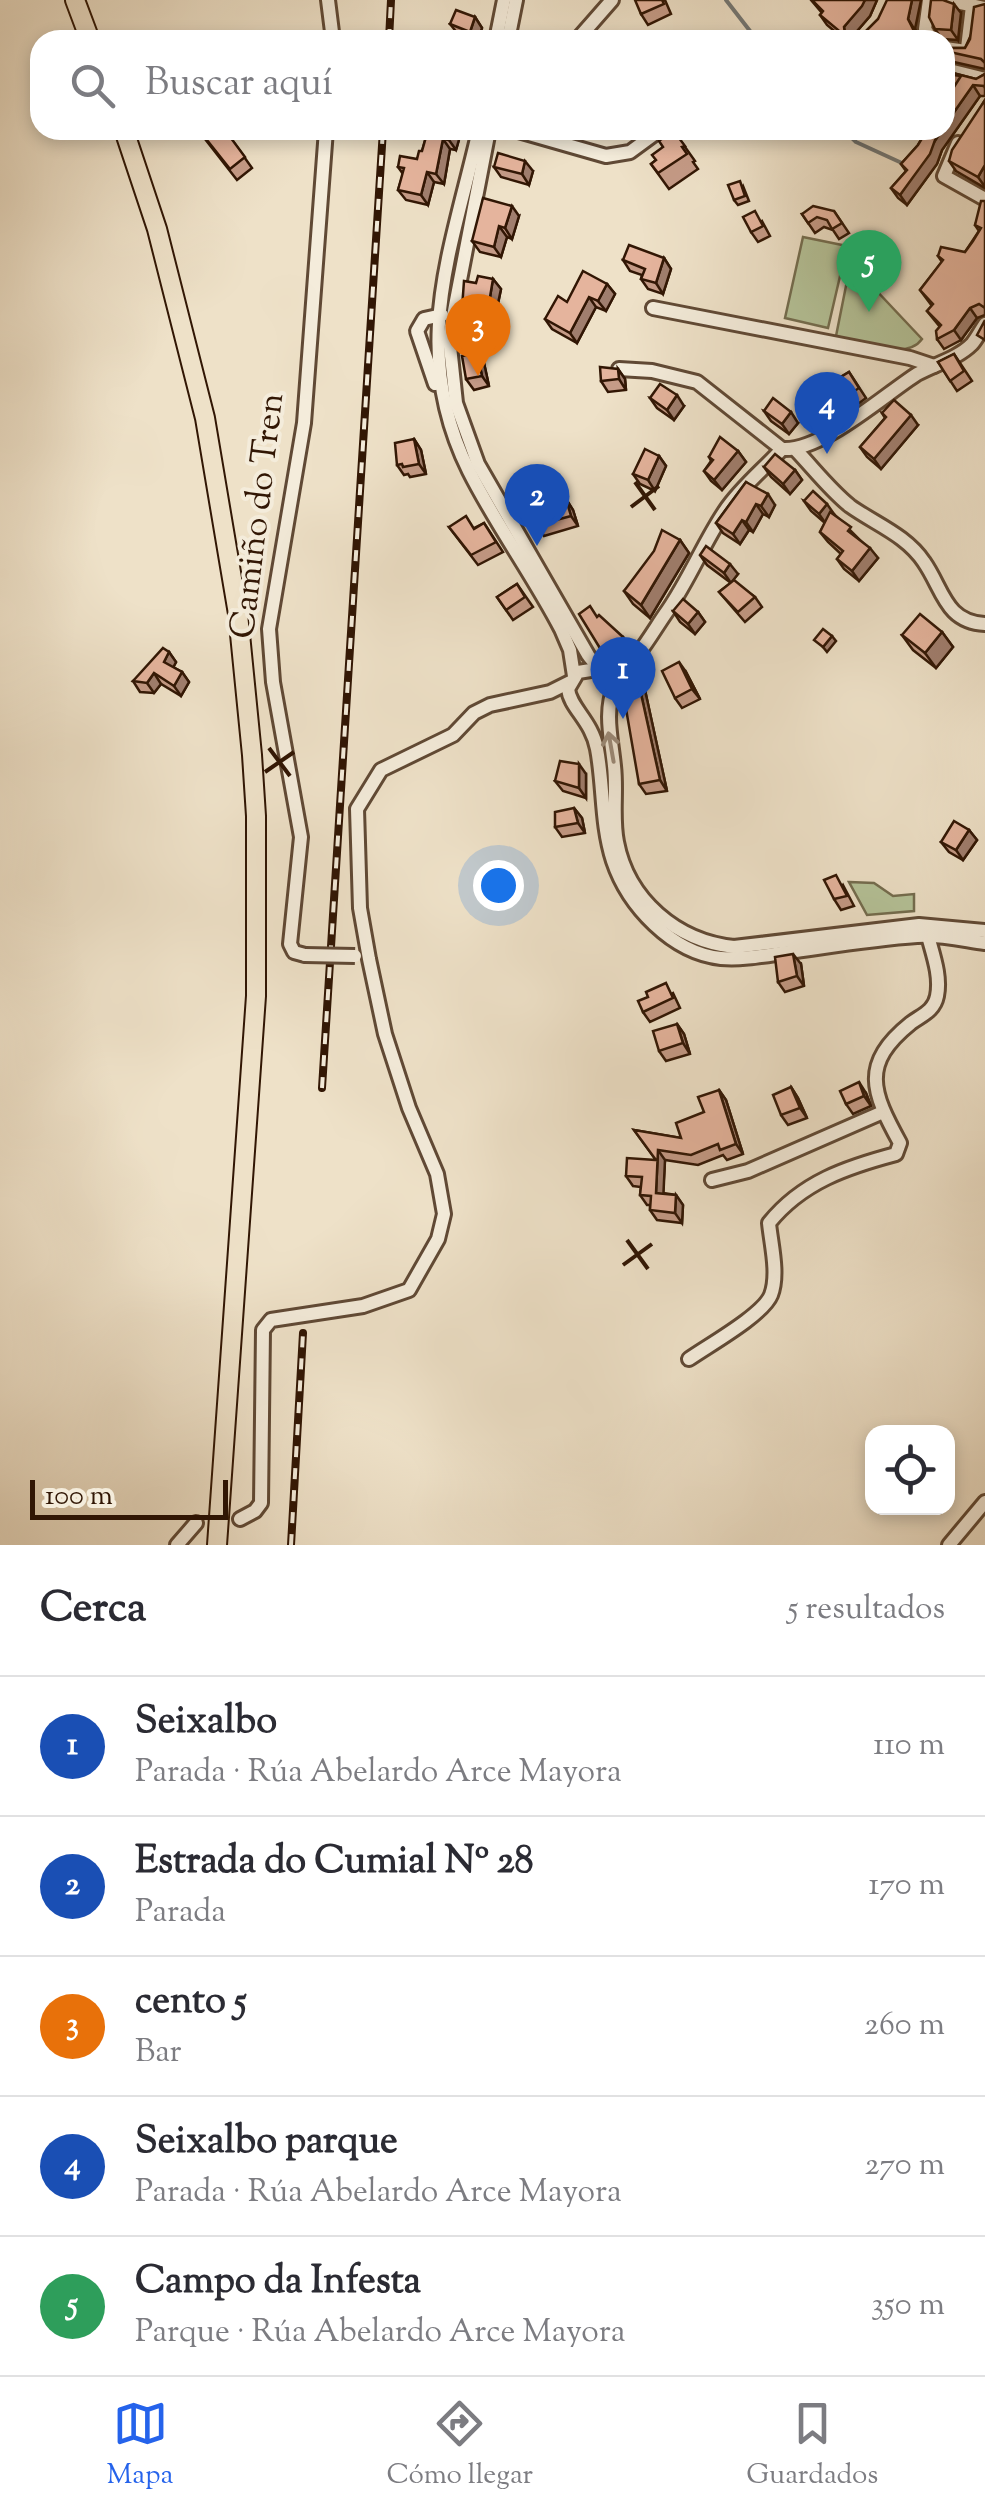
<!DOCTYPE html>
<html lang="es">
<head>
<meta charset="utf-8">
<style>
  :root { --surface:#fff; --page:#f7f7f7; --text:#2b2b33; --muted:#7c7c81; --line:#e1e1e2; --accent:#2563eb }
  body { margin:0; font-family:"Sorts Mill Goudy",serif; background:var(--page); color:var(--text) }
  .controls { position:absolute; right:30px; bottom:30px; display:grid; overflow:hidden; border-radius:20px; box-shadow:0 5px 15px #0003 }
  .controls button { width:90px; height:90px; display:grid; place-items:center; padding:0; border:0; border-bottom:2px solid var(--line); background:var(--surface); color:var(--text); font:50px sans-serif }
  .scale { position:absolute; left:30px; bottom:25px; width:198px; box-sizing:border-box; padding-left:10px; border:5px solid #311604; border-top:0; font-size:28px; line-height:35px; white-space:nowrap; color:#311604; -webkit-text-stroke:8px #f4ecdb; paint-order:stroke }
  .you { position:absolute; left:498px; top:885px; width:35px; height:35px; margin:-25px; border:8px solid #fff; border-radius:50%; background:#1a73e8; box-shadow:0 0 0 15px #1a73e833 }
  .badge { display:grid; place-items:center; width:65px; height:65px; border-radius:50%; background:var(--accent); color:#fff; font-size:32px; font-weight:700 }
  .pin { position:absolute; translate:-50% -82px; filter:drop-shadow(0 2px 5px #0008) }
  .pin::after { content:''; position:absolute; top:52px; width:35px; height:30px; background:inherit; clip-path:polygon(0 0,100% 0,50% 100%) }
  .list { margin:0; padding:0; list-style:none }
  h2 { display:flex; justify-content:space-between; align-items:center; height:130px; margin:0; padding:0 40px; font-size:42px }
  h2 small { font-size:32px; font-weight:400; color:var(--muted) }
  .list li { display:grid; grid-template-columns:65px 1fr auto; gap:30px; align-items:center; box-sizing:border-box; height:140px; padding:0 40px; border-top:2px solid var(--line) }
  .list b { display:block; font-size:38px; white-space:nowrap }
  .list p { margin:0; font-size:32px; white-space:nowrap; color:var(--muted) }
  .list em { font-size:32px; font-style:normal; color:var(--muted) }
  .icon { flex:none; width:55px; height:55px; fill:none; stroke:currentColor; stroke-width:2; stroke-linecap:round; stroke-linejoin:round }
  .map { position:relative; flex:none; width:985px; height:1545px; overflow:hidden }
  .search { position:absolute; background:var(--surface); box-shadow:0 5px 15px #0003; left:30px; right:30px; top:30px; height:110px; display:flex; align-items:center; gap:25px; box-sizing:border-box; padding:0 35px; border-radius:30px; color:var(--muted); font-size:38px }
  .sheet { height:830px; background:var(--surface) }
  nav { display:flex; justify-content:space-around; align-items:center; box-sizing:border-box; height:140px; border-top:2px solid var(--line); background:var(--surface); font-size:28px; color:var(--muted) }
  nav a { display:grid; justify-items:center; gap:5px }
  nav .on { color:var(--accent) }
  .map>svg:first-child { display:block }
</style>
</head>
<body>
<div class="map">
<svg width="985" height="1545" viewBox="0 0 985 1545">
  <rect width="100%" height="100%" fill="#eee1c8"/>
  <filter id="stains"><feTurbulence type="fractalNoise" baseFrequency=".002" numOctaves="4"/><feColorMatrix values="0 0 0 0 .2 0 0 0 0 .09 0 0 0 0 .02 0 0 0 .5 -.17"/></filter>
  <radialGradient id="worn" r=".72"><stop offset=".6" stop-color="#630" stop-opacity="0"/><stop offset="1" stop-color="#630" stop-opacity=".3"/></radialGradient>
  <!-- green -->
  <g fill="#b5c399" stroke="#736c4e" stroke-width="2.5">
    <path d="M803 237 847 246 828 328 785 318Z"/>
    <path d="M851 261 859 264 874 288 922 339C906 362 859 341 836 336Z"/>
    <path d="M849 882 874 883 893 896 914 894V911L867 915Z"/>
  </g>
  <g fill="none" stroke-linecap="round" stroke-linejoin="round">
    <!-- stream -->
    <g stroke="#747876" stroke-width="4">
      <path d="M726 0 757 40"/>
      <path d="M844 130 856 142 904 164"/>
      <path d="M966 182 985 188"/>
    </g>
    <!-- minor casing -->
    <g stroke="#604935" stroke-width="18">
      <g id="minor">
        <path d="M328 0 333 40"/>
        <path d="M929 0 925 29 932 40"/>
        <path d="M946 0 985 8"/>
        <path d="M496 40 504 0"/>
        <path d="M508 40 516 0"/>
        <path d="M577 40 612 0"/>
        <path d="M945 48 966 51 967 48 972 6"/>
        <path d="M945 69 985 79"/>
        <path d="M479 130C451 252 409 350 469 471 496 525 533 575 561 629L570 650 574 676"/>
        <path d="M489 130 449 337 456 403 478 464 588 655C596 667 609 673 613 688"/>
        <path d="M515 130 606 156 630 152 660 130"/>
        <path d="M958 143 944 176 985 199"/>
        <path d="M653 308 910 358 934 366"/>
        <path d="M985 324C981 330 977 338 972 344 957 359 935 364 917 374 884 395 821 452 782 449 764 469 740 488 725 511 704 542 690 578 668 610 658 624 649 640 638 654 629 664 620 671 615 684 604 713 611 736 614 766 617 792 612 817 617 842 628 900 677 941 734 947L919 925 985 931"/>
        <path d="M619 369 652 371 697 382 782 449"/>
        <path d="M435 384 417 331 424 319 442 315"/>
        <path d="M796 450C814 469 830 490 850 506 875 524 906 535 924 562 943 589 945 622 985 624"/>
        <path d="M597 669 578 672 568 689C570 708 592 721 597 749 604 786 601 824 613 861 628 906 672 953 721 958 743 960 767 955 789 952 832 946 874 939 917 936 939 934 963 940 985 943"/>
        <path d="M305 955 294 952 290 944 301 837 273 682 269 629 304 423 326 130"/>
        <path d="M712 1180 748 1171 883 1112"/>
        <path d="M689 1359C709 1345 763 1315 771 1295 779 1274 771 1244 769 1223 802 1182 847 1167 896 1154L900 1143C872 1092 860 1064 911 1023 922 1015 934 1011 937 996 941 976 933 955 928 936"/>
        <path d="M240 1519 255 1511 261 1503 263 1330 271 1320 363 1306 409 1290 438 1239 444 1214 437 1174 409 1108 385 1034 369 959 360 908 357 809 381 770 453 735 474 713 490 705 550 692 570 682"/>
        <path d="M177 1545 196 1523"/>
        <path d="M949 1545 985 1502"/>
      </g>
    </g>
    <!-- major casing -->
    <g stroke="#311604" stroke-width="22">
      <g id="major">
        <path d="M75 0 90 40"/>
        <path d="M124 130 157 229 205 418 238 614 252 755 256 816V996L217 1545"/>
      </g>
    </g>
    <!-- minor -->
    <use href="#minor" stroke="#f4ecdb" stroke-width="12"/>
    <!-- major -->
    <use href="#major" stroke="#eee1c8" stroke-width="18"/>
    <!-- rail casing -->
    <g stroke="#311604" stroke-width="8">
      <g id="rail">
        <path d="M389 40 391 0"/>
        <path d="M322 1088 383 130"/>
        <path d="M291 1545 303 1333"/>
      </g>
    </g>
    <!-- rail -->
    <use href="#rail" stroke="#f4ecdb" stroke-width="4" stroke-dasharray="11" stroke-linecap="butt"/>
    <!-- minor-bridge casing -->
    <g stroke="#604935" stroke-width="18" stroke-linecap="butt">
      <path id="minor-bridge" d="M305 955 355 956"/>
    </g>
    <!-- minor-bridge -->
    <use href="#minor-bridge" stroke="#f4ecdb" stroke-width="12"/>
  </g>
  <!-- wall -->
  <g fill="#c59b87" stroke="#311604" stroke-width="2.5">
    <path d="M665 0 671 14 648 25 641 14Z"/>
    <path d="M811 0H877L870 16 852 37V39L915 29 919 36 929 40H845L827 25 820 15 822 13Z"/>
    <path d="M985 4V69L945 60V48H965Z"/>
    <path d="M961 13 958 40 942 39 935 29Z"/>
    <path d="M475 17 482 28 478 40H472L458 34 450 24Z"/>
    <path d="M945 71 976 79 985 74V96H980L942 150 937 164 907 205 898 198 891 188 906 171 901 164 918 145 955 84 945 83Z"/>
    <path d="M985 100V188L956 171 949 161Z"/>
    <path d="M198 130H225L252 168 237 180Z"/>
    <path d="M428 130 460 136 456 150 450 149 444 184 434 182 428 205 406 200 398 190 403 174 398 167 417 159 422 151Z"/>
    <path d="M673 130 695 161 693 162 698 169 669 189 651 164 656 160Z"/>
    <path d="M494 167 533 171 529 185 501 177Z"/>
    <path d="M743 186 749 201 738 205 734 200Z"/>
    <path d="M985 201V315L977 318 961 340 944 349 937 339 940 327 927 311 932 306 920 290 942 262 938 256 965 252 979 231 975 225Z"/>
    <path d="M834 211 849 233 839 239 833 230 824 227 815 233 802 214Z"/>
    <path d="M519 216 512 239 507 237 501 257 480 252 472 241Z"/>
    <path d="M762 221 770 236 758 242 751 232Z"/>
    <path d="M664 258 671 269 663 294 648 289 641 279 642 275 630 271 623 260Z"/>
    <path d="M493 279 501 289 496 313 488 312 486 348 467 346 460 336 476 283Z"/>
    <path d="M607 284 615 294 606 311 596 307 577 343 552 329 545 319 567 302Z"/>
    <path d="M477 353 484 363 489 386 474 390 466 379Z"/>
    <path d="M954 354 972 381 957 391 938 362Z"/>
    <path d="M618 369 625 379 626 390 608 392 601 381Z"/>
    <path d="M849 372 866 398 854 407 836 380Z"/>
    <path d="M650 398 684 406 674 420 657 408Z"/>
    <path d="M764 411 798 423 789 434 771 421Z"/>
    <path d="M882 413 918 425 881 469 867 457 860 447 885 418Z"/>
    <path d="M414 439 421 450 426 474 410 477 408 474 404 475 397 465Z"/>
    <path d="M738 451 746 462 722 490 711 481 704 471 711 461 709 457Z"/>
    <path d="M659 456 666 466 655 491 640 484 633 474Z"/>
    <path d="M764 467 795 470 802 480 790 494 771 477Z"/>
    <path d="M746 482 775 505 769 517 763 514 753 532 749 530 740 544 723 533 716 523Z"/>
    <path d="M566 499 573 510 578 526 544 536 537 525Z"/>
    <path d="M804 501 834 514 878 558 859 581 844 569 837 559 841 554 828 542 820 532 825 523 811 511Z"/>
    <path d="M484 523 503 552 478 565 449 527 474 528Z"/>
    <path d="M680 540 689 553 650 618 633 604 624 591Z"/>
    <path d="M700 555 738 574 732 581 755 597 762 607 745 622 719 592 731 583 707 565Z"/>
    <path d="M517 584 533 607 513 620 497 597Z"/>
    <path d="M673 611 698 612 705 622 695 634 680 622Z"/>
    <path d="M942 632 953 647 936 668 913 650 902 635Z"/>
    <path d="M169 652 176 662 173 667 182 672 189 682 181 696 161 684 154 693 140 692 133 681Z"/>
    <path d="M686 672 700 699 682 708 675 698Z"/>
    <path d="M643 681 667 791 646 794 639 784Z"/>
    <path d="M586 774V798L563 791 555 781Z"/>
    <path d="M574 808 582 818 585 833 562 837 555 827Z"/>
    <path d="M969 830 977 840 963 860 949 852 941 842Z"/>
    <path d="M843 885 854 906 841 910 834 899Z"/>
    <path d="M801 964 804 986 785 992 778 982Z"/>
    <path d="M673 993 680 1008 650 1022 643 1012Z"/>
    <path d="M677 1024 684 1034 690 1054 666 1061 659 1051Z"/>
    <path d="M791 1087 798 1098 807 1118 788 1125 781 1115Z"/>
    <path d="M719 1090 726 1100 743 1154 727 1160 723 1155 698 1165 665 1160 663 1193 676 1195 683 1205 682 1223 657 1220 650 1210V1205H647L640 1195 641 1187 633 1186 626 1176 656 1160 634 1130 681 1138 704 1112Z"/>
    <path d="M866 1093 871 1106 853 1114 846 1104Z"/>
  </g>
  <!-- shaded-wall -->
  <g fill="#a07e6e" stroke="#311604" stroke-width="2.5">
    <path d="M865 0H877L870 16 852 37V40L845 34 844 27Z"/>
    <path d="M912 0H921L915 29 921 40 908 19Z"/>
    <path d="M954 4 961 13 958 40 951 30Z"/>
    <path d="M475 17 482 28 478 40H475L470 32Z"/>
    <path d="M973 85 980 96 942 150 937 164 907 205 900 195 942 130H945V125Z"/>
    <path d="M452 130H456L460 136 456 150 449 140Z"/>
    <path d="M443 139 450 149 444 184 436 174Z"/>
    <path d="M525 161 533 171 529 185 522 174Z"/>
    <path d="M985 165V187L978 177Z"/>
    <path d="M427 172 434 182 428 205 421 195Z"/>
    <path d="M512 206 519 216 512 239 505 228Z"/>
    <path d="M499 226 507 237 501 257 494 247Z"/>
    <path d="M664 258 671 269 663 294 656 283Z"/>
    <path d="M493 279 501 289 496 313 489 303Z"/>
    <path d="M607 284 615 294 606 311 598 301Z"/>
    <path d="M589 297 596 307 577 343 570 333Z"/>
    <path d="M481 302 488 312 486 348 478 338Z"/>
    <path d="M970 308 977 318 961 340 954 330Z"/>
    <path d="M477 353 484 363 489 386 482 376Z"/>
    <path d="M618 369 625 379 626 390 619 379Z"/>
    <path d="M677 395 684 406 674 420 667 410Z"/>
    <path d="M791 412 798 423 789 434 782 424Z"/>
    <path d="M911 415 918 425 881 469 874 459Z"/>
    <path d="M414 439 421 450 426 474 419 464Z"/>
    <path d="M738 451 746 462 722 490 714 480Z"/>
    <path d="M659 456 666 466 655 491 648 480Z"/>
    <path d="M795 470 802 480 790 494 783 484Z"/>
    <path d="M768 494 775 505 769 517 761 506Z"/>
    <path d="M566 499 573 510 578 526 571 516Z"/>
    <path d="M756 504 763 514 753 532 746 522Z"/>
    <path d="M827 504 834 514 826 524 819 514Z"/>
    <path d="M742 520 749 530 740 544 733 534Z"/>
    <path d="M680 540 689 553 650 618 641 605Z"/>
    <path d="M870 548 878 558 859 581 852 571Z"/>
    <path d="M730 564 738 574 731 583 724 573Z"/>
    <path d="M698 612 705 622 695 634 688 624Z"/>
    <path d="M942 632 953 647 936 668 925 653Z"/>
    <path d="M832 636 836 641 827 652 823 647Z"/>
    <path d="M623 637 630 647 613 667 606 658Z"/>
    <path d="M169 652 176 662 171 672 164 662Z"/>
    <path d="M679 662 686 672 700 699 692 689Z"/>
    <path d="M636 671 643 681 667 791 660 780Z"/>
    <path d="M182 672 189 682 181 696 174 686Z"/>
    <path d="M154 673 161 684 154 693 147 683Z"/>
    <path d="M579 764 586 774V798L579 788Z"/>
    <path d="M574 808 582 818 585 833 578 823Z"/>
    <path d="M969 830 977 840 963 860 956 850Z"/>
    <path d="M793 954 801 964 804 986 797 976Z"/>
    <path d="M677 1024 684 1034 690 1054 683 1043Z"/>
    <path d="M859 1082 866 1093 871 1106 864 1096Z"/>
    <path d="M791 1087 798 1098 807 1118 800 1108Z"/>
    <path d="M719 1090 726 1100 743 1154 736 1144Z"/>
    <path d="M658 1150 665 1160 663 1203 656 1193Z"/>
    <path d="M676 1195 683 1205 682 1223 675 1213Z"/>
  </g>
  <!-- building -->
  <g fill="#e5b49d" stroke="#311604" stroke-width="2.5">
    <path d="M635 0H662L664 4 641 14Z"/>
    <path d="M812 0H865L862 6 844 27 845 34 851 39 860 37 878 19 887 0H912L908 19 916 35 929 40H850L820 15 823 11Z"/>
    <path d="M931 0H943L954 4 951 30 935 29 929 17Z"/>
    <path d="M985 4V63L981 59 945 51V48H965L970 39 974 7Z"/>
    <path d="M456 10 475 17 470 32 450 24Z"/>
    <path d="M945 71 976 79 985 74V88L984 86 973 85 945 125V101L961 76 945 74Z"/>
    <path d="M985 100V165L978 177 949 161 952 150Z"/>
    <path d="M199 130H225L245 157 230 169Z"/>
    <path d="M428 130H452L449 140 443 139 436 174 427 172 421 195 398 190 404 168 398 167 400 156 417 159 419 151H422Z"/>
    <path d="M673 130 685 146 682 147 687 154 658 173 651 164 656 160 652 155 663 147 659 141Z"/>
    <path d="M927 130H942L935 140 930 154 900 195 891 188 907 170 901 164 918 145Z"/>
    <path d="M498 153 525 161 522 174 494 167Z"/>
    <path d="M740 181 745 196 734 200 728 185Z"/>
    <path d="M483 198 512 206 505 228 499 226 494 247 472 241Z"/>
    <path d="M981 201H985V308L979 304 970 308 954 330 937 339 936 331 941 325 927 311 933 304 920 290 943 260 938 256 941 247 965 252 973 241 981 228 975 225Z"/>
    <path d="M813 206 834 211 842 223 832 229 827 220 817 217 808 223 802 214Z"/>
    <path d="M755 211 763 226 751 232 743 217Z"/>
    <path d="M629 245 664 258 656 283 641 279 645 269 623 260Z"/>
    <path d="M583 271 607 284 598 301 589 297 570 333 545 319 558 296 567 302Z"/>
    <path d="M478 276 493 279 489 303 481 302 478 338 460 336 464 281 476 283Z"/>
    <path d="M985 320V340L977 335Z"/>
    <path d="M477 353 482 376 466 379 462 356Z"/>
    <path d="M954 354 964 371 950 381 938 362Z"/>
    <path d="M600 367 618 369 619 379 601 381Z"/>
    <path d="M849 372 859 388 847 396 836 380Z"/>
    <path d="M660 384 677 395 667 410 650 398Z"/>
    <path d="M773 398 791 412 782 424 764 411Z"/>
    <path d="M894 400 911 415 874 459 860 447 886 417 882 413Z"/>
    <path d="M720 437 738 451 714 480 704 471 713 460 709 457Z"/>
    <path d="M414 439 419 464 403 467 402 464 397 465 395 443Z"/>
    <path d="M645 449 659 456 648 480 633 474Z"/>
    <path d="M775 454 795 470 783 484 764 467Z"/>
    <path d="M746 482 768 494 761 506 756 504 746 522 742 520 733 534 716 523Z"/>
    <path d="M813 491 827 504 819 514 804 501Z"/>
    <path d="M566 499 571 516 537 525 532 509Z"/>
    <path d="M830 512 851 527 848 531 870 548 852 571 837 559 843 551 820 532Z"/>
    <path d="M466 516 474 529 484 523 496 542 471 555 449 527Z"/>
    <path d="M662 530 680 540 641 605 624 591 654 551Z"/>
    <path d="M706 546 730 564 724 573 700 555Z"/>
    <path d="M734 580 755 597 738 612 719 592Z"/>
    <path d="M517 584 525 597 506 610 497 597Z"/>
    <path d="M683 599 698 612 688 624 673 611Z"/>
    <path d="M590 606 597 617 599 615 623 637 606 658 579 614Z"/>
    <path d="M920 614 942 632 925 653 902 635Z"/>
    <path d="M823 629 832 636 823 647 814 640Z"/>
    <path d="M163 648 169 652 164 662 182 672 174 686 154 673 147 683 133 681Z"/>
    <path d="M679 662 692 689 675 698 662 671Z"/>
    <path d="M636 671 660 780 639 784 620 674Z"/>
    <path d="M560 761 579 764V788L555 781Z"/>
    <path d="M574 808 578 823 555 827V812Z"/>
    <path d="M954 821 969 830 956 850 941 842Z"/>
    <path d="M836 875 847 896 834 899 824 880Z"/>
    <path d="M793 954 797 976 778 982 775 957Z"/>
    <path d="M666 983 673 998 643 1012 638 1001 648 997 646 992Z"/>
    <path d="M677 1024 683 1043 659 1051 653 1031Z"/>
    <path d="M859 1082 864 1096 846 1104 840 1091Z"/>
    <path d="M791 1087 800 1108 781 1115 773 1095Z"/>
    <path d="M719 1090 736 1144 720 1150 718 1144 691 1155 658 1150 656 1193 676 1195 675 1213 650 1210 651 1196 640 1195 642 1177 626 1176 627 1158 656 1160 634 1130 681 1138 676 1123 704 1112 698 1097Z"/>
  </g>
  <!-- one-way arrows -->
  <defs><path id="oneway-shaft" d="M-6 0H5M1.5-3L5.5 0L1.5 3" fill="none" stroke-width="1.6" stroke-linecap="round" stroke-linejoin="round" transform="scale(2.5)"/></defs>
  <use stroke="#9c8c7a" href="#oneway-shaft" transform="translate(611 747) rotate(-100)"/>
  <!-- ticks -->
  <path fill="none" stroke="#311604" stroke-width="4" d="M635 482 655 510M631 507 659 486M269 748 290 776M265 772 294 752M627 1240 648 1269M623 1265 652 1244"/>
  <g text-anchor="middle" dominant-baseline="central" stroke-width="8" stroke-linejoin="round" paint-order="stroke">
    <!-- street labels -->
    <g font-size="35" fill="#311604" stroke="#f4ecdb">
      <text transform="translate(259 516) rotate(-83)">Camiño do Tren</text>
    </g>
  </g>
  <rect width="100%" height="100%" filter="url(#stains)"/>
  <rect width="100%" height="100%" fill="url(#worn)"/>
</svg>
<div class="controls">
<button><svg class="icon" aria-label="locate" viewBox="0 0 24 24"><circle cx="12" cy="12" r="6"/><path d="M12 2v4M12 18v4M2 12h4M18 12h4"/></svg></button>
</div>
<div class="scale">100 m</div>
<div class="you"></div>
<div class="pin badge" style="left:623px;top:719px;background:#1a4fb4">1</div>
<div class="pin badge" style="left:537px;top:546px;background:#1a4fb4">2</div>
<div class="pin badge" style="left:478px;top:376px;background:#e8710a">3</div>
<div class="pin badge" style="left:827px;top:454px;background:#1a4fb4">4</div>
<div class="pin badge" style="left:869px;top:312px;background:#2e9e5b">5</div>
<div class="search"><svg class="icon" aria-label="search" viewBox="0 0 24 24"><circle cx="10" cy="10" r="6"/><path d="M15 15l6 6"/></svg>Buscar aquí</div>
</div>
<section class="sheet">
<h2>Cerca<small>5 resultados</small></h2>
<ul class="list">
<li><span class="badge" style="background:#1a4fb4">1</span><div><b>Seixalbo</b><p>Parada · Rúa Abelardo Arce Mayora</p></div><em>110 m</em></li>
<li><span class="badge" style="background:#1a4fb4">2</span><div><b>Estrada do Cumial Nº 28</b><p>Parada</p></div><em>170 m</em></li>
<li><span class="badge" style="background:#e8710a">3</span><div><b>cento 5</b><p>Bar</p></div><em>260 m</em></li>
<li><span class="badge" style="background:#1a4fb4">4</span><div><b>Seixalbo parque</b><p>Parada · Rúa Abelardo Arce Mayora</p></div><em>270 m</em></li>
<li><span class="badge" style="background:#2e9e5b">5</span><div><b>Campo da Infesta</b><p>Parque · Rúa Abelardo Arce Mayora</p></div><em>350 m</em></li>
</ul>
</section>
<nav>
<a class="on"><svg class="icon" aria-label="map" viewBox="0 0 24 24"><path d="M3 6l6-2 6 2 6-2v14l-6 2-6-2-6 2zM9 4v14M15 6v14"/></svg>Mapa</a>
<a><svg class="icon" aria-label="directions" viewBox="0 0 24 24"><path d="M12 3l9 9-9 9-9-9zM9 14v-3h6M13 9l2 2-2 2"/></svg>Cómo llegar</a>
<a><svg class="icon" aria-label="saved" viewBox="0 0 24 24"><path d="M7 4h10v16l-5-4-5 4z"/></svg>Guardados</a>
</nav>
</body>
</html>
